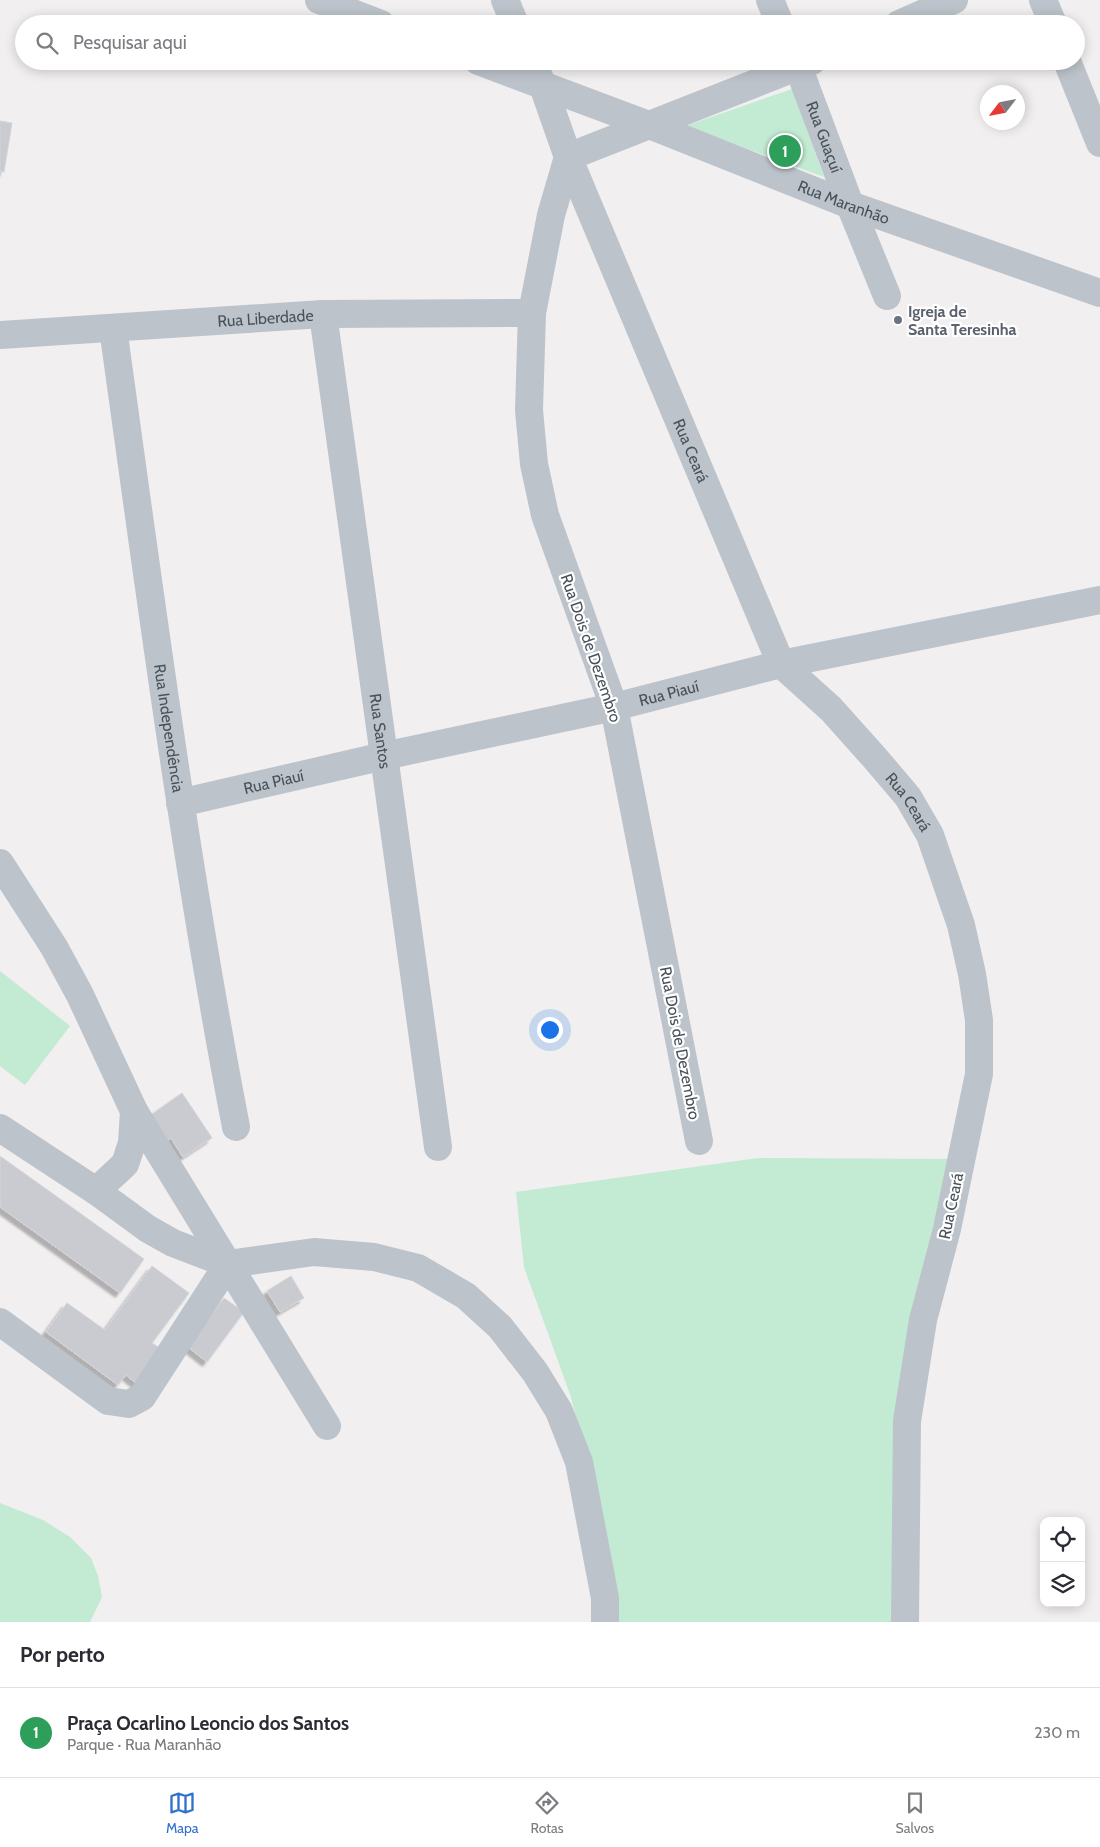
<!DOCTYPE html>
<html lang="pt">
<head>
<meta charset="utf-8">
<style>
  :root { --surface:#fff; --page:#f2f2f3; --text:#2b2b33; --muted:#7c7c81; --line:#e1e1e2; --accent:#2f72cc }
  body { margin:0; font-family:Cabin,sans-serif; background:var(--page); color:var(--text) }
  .controls { position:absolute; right:15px; bottom:15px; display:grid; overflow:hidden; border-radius:10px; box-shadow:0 2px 12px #0003 }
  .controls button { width:45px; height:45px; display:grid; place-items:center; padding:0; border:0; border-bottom:1px solid var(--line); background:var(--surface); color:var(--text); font:25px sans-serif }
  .compass { position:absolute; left:980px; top:85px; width:45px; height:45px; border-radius:50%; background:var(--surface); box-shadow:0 2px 12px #0003; rotate:238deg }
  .you { position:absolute; left:549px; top:1029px; width:18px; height:18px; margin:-12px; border:4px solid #fff; border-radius:50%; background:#1a73e8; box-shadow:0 0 0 8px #1a73e833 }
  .badge { display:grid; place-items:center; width:32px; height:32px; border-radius:50%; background:var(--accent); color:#fff; font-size:16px; font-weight:700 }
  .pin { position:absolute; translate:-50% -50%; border:2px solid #fff; box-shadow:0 1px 5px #0006 }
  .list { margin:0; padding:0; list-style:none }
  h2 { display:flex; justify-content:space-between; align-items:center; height:65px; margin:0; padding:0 20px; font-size:21px }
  h2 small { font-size:16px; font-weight:400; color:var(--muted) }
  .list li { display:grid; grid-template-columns:32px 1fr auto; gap:15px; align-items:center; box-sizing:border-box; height:90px; padding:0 20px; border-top:1px solid var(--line) }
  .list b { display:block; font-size:19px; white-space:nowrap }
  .list p { margin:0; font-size:16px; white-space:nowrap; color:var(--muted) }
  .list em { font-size:16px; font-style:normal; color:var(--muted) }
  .icon { flex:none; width:28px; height:28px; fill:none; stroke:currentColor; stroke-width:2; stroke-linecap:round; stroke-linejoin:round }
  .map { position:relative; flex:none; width:1100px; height:1622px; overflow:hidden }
  .search { position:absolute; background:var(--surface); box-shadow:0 2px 12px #0003; left:15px; right:15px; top:15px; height:55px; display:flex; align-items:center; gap:12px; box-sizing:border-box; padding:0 18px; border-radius:28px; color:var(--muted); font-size:19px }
  .sheet { height:155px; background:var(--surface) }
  nav { display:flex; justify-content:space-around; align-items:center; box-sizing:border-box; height:70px; border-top:1px solid var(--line); background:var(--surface); font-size:14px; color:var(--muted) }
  nav a { display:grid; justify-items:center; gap:2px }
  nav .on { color:var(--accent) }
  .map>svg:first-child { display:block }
</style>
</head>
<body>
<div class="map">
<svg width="1100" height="1622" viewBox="0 0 1100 1622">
  <defs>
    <filter id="shadow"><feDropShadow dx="-4.5" dy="4.5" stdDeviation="1" flood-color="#0004"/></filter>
  </defs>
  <rect width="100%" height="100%" fill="#f1efef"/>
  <!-- green -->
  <g fill="#c3ead2">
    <path d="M792 89 824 177 685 126Z"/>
    <path d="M0 971 70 1026 25 1085 0 1066Z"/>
    <path d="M758 1158 964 1159 916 1421 918 1622H616L608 1543 571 1397 524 1267 516 1192Z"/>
    <path d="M0 1503 43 1520 70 1537 91 1558 98 1576 102 1597 90 1622H0Z"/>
  </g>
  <!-- building -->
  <g fill="#c9cbd1" stroke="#d4d5da" filter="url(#shadow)">
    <path d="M0 121 12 123 4 172 0 171Z"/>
    <path d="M182 1093 212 1138 183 1157 171 1138 165 1142 148 1117Z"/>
    <path d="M0 1156 144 1259 120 1293 0 1207Z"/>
    <path d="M152 1266 189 1293 152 1343 163 1350 137 1384 126 1375 118 1385 46 1332 67 1303 105 1330Z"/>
    <path d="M291 1276 304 1298 280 1312 267 1291Z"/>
    <path d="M224 1298 244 1312 207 1362 188 1347Z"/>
  </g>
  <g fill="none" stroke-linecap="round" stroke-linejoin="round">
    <!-- minor -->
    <g stroke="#bcc3ca" stroke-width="28">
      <path d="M319 0 381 24"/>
      <path d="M505 0 515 24"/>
      <path d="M770 0 780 24"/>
      <path d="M1043 0 1053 24"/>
      <path d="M899 24 954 0"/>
      <path id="s1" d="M478 61 649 125 850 205 1100 293"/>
      <path id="s2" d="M532 61 543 86 568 157 781 664 831 709 874 757 908 797 930 835 961 925 972 974 979 1020V1074L947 1229 923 1320 907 1421 905 1622"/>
      <path id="s3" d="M796 61 850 205 887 296"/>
      <path d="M1067 61 1100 143"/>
      <path id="s4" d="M323 314 438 1147"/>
      <path id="s5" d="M113 328C150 595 185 862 236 1127"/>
      <path id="s6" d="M0 335 323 314 532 313"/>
      <path id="s7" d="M180 803 384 756 614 707 781 664 1100 600"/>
      <path d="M0 863 54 947 80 995 134 1111 132 1143 125 1164 96 1191"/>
      <path d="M134 1111 327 1426"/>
      <path d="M0 1128 96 1191 148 1229 173 1243 228 1264 314 1252 374 1257 418 1268 466 1296 500 1327 535 1372 559 1411 579 1462 605 1598V1622"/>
      <path d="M699 1141 614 707 545 515 534 464 529 410 532 313 551 215 568 157 812 61"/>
      <path d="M0 1322 108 1401 129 1404 142 1397 228 1264"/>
    </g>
  </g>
  <!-- markers -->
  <circle fill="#6b7280" stroke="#fff" stroke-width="2" cx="898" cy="320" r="5"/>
  <g text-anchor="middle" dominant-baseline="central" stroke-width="4.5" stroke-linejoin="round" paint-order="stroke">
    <!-- street labels -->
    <g font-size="16" fill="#49525a" stroke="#fff">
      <text stroke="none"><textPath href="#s3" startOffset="81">Rua Guaçuí</textPath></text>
      <text stroke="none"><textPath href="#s1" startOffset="392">Rua Maranhão</textPath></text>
      <text stroke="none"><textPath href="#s6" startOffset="266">Rua Liberdade</textPath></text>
      <text stroke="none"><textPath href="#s2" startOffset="421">Rua Ceará</textPath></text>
      <text transform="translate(591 648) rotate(71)">Rua Dois de Dezembro</text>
      <text stroke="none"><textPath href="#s7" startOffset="501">Rua Piauí</textPath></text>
      <text stroke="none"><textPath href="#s5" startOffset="404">Rua Independência</textPath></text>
      <text stroke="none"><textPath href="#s4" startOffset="421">Rua Santos</textPath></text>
      <text stroke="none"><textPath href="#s7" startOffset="96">Rua Piauí</textPath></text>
      <text stroke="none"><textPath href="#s2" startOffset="841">Rua Ceará</textPath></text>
      <text transform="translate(680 1043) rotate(79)">Rua Dois de Dezembro</text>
      <text transform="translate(951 1206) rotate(-78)">Rua Ceará</text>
    </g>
    <!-- worship labels -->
    <g font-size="16" font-weight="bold" fill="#5b616d" stroke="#fff" text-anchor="start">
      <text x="908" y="311">Igreja de<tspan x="908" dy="18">Santa Teresinha</tspan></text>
    </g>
  </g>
</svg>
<div class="controls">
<button><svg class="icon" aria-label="locate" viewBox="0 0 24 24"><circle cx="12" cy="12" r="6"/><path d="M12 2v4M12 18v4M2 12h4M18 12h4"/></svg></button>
<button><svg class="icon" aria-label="layers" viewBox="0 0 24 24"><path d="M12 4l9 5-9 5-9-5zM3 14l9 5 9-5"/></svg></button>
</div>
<svg class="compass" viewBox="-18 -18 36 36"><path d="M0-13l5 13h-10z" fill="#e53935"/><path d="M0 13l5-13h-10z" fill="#7c7c81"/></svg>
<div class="you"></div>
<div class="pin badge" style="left:785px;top:151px;background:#2e9e5b">1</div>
<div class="search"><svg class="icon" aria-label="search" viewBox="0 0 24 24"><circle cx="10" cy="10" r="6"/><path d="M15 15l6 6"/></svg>Pesquisar aqui</div>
</div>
<section class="sheet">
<h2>Por perto<small></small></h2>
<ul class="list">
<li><span class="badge" style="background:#2e9e5b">1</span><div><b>Praça Ocarlino Leoncio dos Santos</b><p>Parque · Rua Maranhão</p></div><em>230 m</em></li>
</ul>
</section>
<nav>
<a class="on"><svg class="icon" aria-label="map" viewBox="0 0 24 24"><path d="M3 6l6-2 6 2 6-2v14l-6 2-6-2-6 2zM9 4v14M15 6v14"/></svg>Mapa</a>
<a><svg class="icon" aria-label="directions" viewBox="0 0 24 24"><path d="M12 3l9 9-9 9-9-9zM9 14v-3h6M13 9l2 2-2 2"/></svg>Rotas</a>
<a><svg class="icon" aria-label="saved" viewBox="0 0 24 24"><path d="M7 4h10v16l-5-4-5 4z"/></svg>Salvos</a>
</nav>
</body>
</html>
